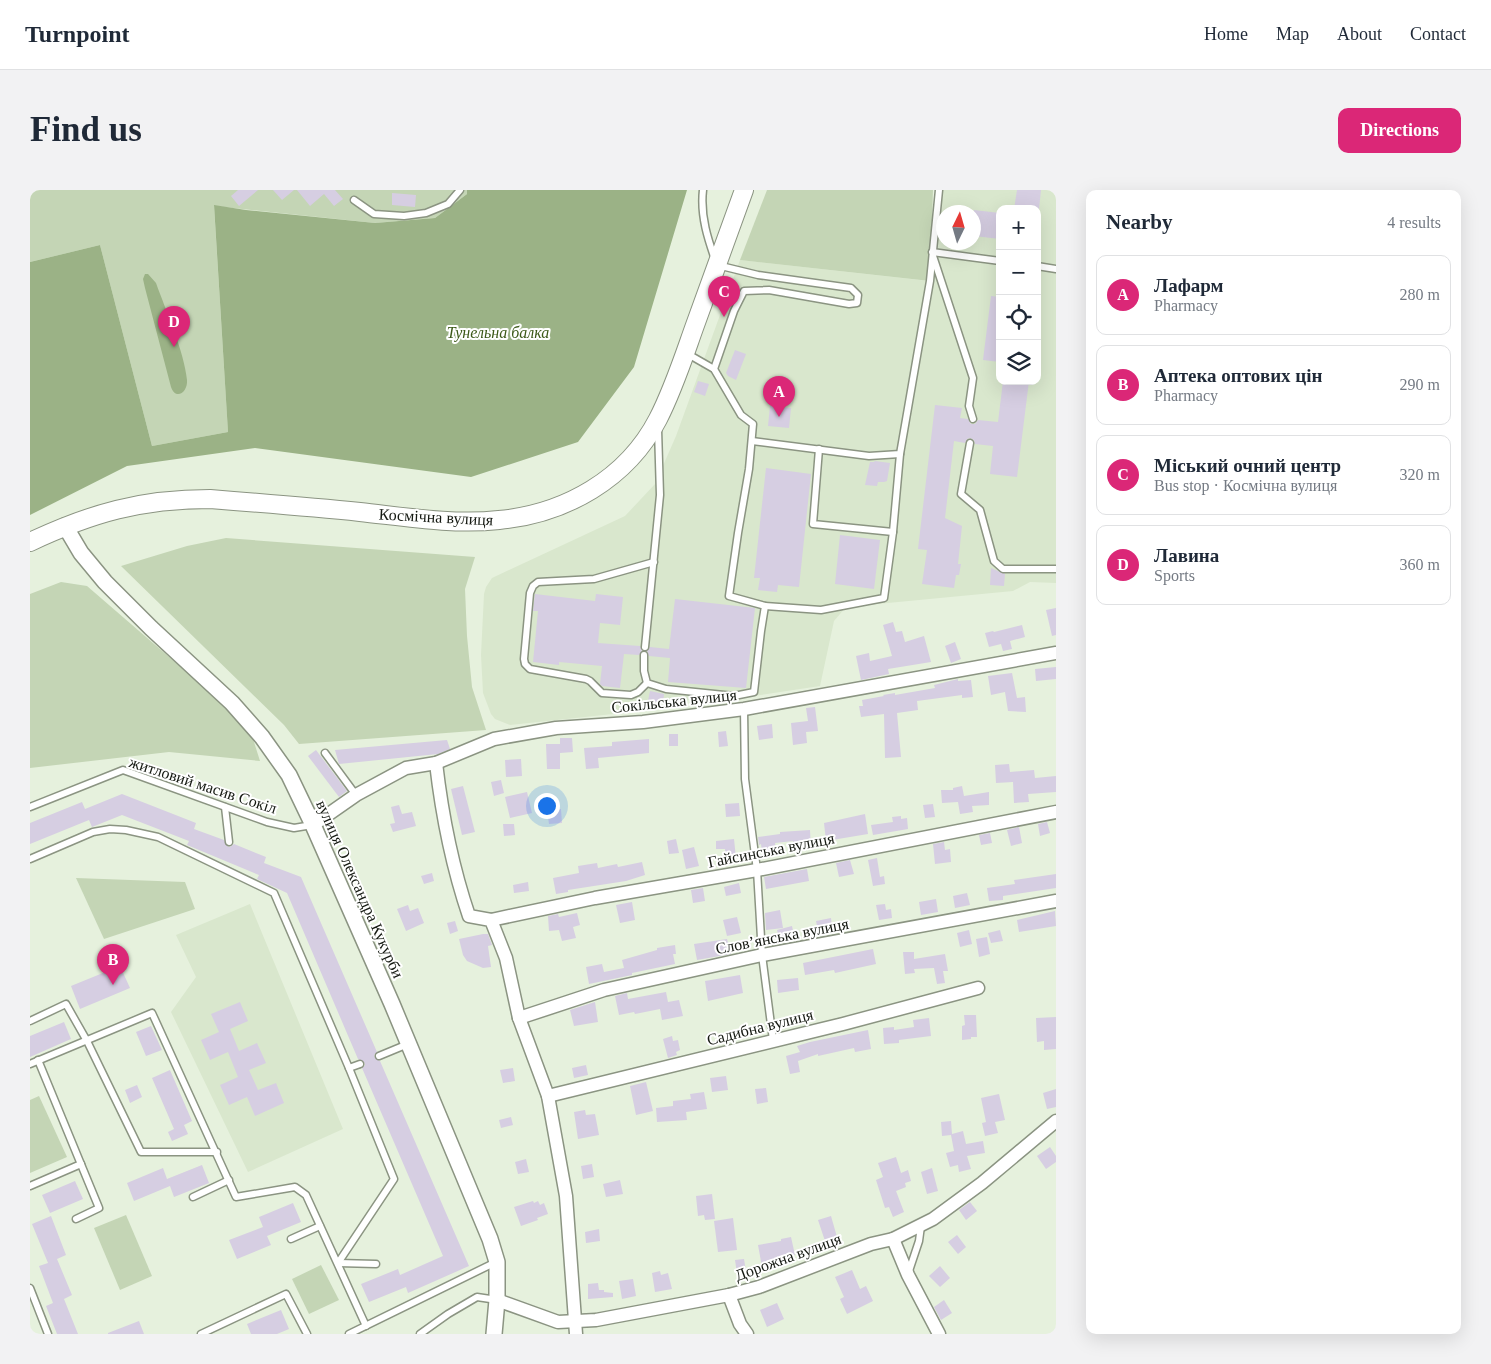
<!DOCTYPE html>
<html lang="en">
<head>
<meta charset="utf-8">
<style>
  :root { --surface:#fff; --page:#f2f2f3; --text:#1f2937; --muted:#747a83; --line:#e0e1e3; --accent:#db2777 }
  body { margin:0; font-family:Georgia,serif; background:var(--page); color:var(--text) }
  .controls { position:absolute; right:15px; top:15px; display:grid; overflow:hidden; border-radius:10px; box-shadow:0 5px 20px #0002 }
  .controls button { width:45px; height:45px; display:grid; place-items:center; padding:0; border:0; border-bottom:1px solid var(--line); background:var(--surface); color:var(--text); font:25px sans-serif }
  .compass { position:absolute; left:906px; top:15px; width:45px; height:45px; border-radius:50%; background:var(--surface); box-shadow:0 5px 20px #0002; rotate:5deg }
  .you { position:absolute; left:516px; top:615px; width:18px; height:18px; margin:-12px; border:4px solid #fff; border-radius:50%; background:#1a73e8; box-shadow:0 0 0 8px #1a73e833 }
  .badge { display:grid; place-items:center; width:32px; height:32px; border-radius:50%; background:var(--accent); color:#fff; font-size:16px; font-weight:700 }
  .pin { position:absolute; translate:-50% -41px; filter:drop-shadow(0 1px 2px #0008) }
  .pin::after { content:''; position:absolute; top:26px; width:18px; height:15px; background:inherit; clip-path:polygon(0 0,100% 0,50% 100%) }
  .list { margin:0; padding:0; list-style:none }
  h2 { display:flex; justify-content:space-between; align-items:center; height:65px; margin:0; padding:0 20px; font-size:21px }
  h2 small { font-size:16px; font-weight:400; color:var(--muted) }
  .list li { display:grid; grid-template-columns:32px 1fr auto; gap:15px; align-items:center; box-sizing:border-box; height:80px; margin:0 10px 10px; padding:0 10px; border:1px solid var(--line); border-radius:10px }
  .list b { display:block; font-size:19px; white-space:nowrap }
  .list p { margin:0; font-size:16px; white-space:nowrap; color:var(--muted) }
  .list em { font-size:16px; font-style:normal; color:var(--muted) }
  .icon { flex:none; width:28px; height:28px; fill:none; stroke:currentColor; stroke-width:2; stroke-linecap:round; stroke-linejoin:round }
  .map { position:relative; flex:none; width:1026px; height:1144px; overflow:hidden; border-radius:10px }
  header { display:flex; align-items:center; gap:30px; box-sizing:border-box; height:70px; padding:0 25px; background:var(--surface); border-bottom:1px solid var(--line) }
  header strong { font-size:24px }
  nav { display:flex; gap:28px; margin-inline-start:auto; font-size:18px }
  .intro { display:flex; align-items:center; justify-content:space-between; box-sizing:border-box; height:120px; padding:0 30px }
  h1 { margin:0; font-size:35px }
  .button { padding:12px 22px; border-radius:10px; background:var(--accent); color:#fff; font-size:18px; font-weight:700 }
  main { display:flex; gap:30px; padding:0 30px }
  aside { flex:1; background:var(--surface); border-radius:10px; box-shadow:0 5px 20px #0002 }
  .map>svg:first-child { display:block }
</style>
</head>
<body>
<header>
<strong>Turnpoint</strong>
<nav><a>Home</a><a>Map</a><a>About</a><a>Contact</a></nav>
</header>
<div class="intro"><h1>Find us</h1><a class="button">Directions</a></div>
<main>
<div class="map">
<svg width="1026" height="1144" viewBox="0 0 1026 1144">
  <rect width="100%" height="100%" fill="#e6f1dd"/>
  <!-- built -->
  <g fill="#d9e7cd" fill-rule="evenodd">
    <path d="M909 0H1026V393L1000 392 983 401 816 417 804 431 790 496 697 510 659 509 653 515 613 511 611 521 480 535 465 529 461 524 453 503 451 465 454 404 456 397 462 388 595 326 625 294 646 246 710 70 899 91ZM970 19H1007V191H970ZM914 22H944V52H914Z"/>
    <path d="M220 714 313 939 218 982 141 822 166 787 146 745Z"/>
  </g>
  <!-- green -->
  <g fill="#c4d5b5">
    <path d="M0 0H437V4L405 28 345 33 184 16 198 242 122 256 70 55 0 72Z"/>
    <path d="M737 0H903L900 91 710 70Z"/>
    <path d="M196 348 445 367 435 399 437 446 442 497 456 540 269 554 254 535 91 376 157 356Z"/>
    <path d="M31 392 57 396 219 536 230 571 139 562 0 578V404Z"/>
    <path d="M46 688 155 692 165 719 74 749Z"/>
    <path d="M9 906 37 967 0 983V910Z"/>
    <path d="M96 1025 122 1086 90 1100 64 1038Z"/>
    <path d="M291 1075 309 1110 279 1124 262 1089Z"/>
  </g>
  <!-- forest -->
  <g fill="#9bb286">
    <path d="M437 0H657L604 177 548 252 441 287 225 258 97 276 0 325V72L70 55 122 256 198 242 184 15 216 20 345 33 405 28 437 4Z"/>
    <path d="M115 84H118L126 93C136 121 154 161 157 190 158 202 146 211 141 197L115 98 113 89Z"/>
  </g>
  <!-- building -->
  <g fill="#d6cee2">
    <path d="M208 0H228L209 16 201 6Z"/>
    <path d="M243 0H264L252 10Z"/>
    <path d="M267 0H305L313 9 304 16 294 4 280 16Z"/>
    <path d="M987 0H1011L1009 19H984Z"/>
    <path d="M362 3 386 5 385 17 362 15Z"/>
    <path d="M944 20 970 23V49L944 46Z"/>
    <path d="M961 106 970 107V172L953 170Z"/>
    <path d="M705 160 716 164 706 190 698 186 696 183Z"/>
    <path d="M668 191 679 194 675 206 664 202Z"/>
    <path d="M973 191H999L987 287 960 284 963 256 945 254 944 250 940 248 937 249 935 253 924 251 915 328 932 336 928 374H931L929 385H926L924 398 892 394 897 360 888 359 905 215 932 218 930 228 938 229 941 234H945L948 230 968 232Z"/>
    <path d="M740 216 761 218 759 238 738 236Z"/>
    <path d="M845 271 860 273 857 291 854 292H848L847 296 835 295 840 272H844Z"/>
    <path d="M736 278 781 284 769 397 748 395 747 402 728 400 730 388H724Z"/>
    <path d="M810 345 850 350 844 399 805 394Z"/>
    <path d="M961 378 975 384 974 396 960 395Z"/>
    <path d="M505 404 565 411 566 404 593 407 590 435 570 433 568 453 610 456 612 461 609 465 594 464 590 498 572 496 570 494 572 476 529 472V475L503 472 508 421H503Z"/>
    <path d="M645 409 725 418 716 498 638 492 640 468 619 466 617 461 620 457 639 459Z"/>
    <path d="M1026 418V445L1022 446 1016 420Z"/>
    <path d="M863 432 866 442 872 441 875 452 894 446 901 472 858 479 859 484 831 490 826 466 839 463 840 471 862 466 853 435Z"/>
    <path d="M992 435 995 447 980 451 982 459 973 461 971 454 959 457 955 443 963 441 964 442Z"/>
    <path d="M925 452 931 469 921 473 915 456Z"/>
    <path d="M1026 477V489L1006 491 1005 479Z"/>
    <path d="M982 483 987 508 995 507 996 522 978 521 975 502 961 505 958 486Z"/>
    <path d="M928 489V491L941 490 943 507 932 508V505L887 511 888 520 867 523 871 567 855 568 854 524 831 527 829 516H833L832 510 854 506 853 505 865 503V505L905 498 904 495Z"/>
    <path d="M620 501 634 504 633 513 618 511Z"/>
    <path d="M785 517 788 541 776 542 777 553 763 555 761 533 778 531 776 518Z"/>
    <path d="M742 534 743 548 729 550 727 536Z"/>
    <path d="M696 541 698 556 689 557 688 542Z"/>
    <rect x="639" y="544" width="9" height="12"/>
    <path d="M530 548H542L543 562 530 563V579H517L516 554H530Z"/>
    <path d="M619 549V563L568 568 569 578 556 579 554 558 582 556V552Z"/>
    <path d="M417 550 420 559 408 564 309 574 305 560Z"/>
    <path d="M286 560 317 601 309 607 278 566Z"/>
    <path d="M491 569 492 586 476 587 475 570Z"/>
    <path d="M979 574 980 582 1004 580 1005 588 1026 586V602L998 604 999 612 984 613 983 592 966 593 965 575Z"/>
    <path d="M471 590 474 603 464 606 461 592Z"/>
    <path d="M433 596 445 642 432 645 421 599Z"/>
    <path d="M932 596 934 606 959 602V615L942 616 943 622 930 624 928 612 912 613 911 600H923V598Z"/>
    <path d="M497 602 502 623 480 628 475 607Z"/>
    <path d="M92 604 166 633 164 639 194 650 197 656 200 657 204 654 236 667 234 673 271 687 347 862 344 865 345 868 350 871 439 1076 378 1103 376 1097 339 1112 331 1094 368 1079 370 1085 413 1066 332 878 335 875 334 872 328 869 257 703 227 689 229 685 157 655 159 651 92 625 62 637 59 630 0 654V633L52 612 55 619Z"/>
    <path d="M709 613 710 626 696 627 695 614Z"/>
    <path d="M903 614 905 627 895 628 893 615Z"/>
    <path d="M369 615 372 624 382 622 386 636 363 642 360 634 365 633 361 617Z"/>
    <path d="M531 619 532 633 519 634 517 620Z"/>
    <path d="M835 624 838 644 796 651 794 633Z"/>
    <path d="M871 626V629L877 628 878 639 843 645 841 635 863 632 862 627Z"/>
    <path d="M1017 632 1020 643 1010 646 1008 634Z"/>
    <path d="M473 634H484L485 645 474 646Z"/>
    <path d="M989 637 992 653 981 656 977 640Z"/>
    <path d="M780 640 781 659 764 660 763 651 745 653 746 660 732 662 731 654 729 655 728 647 750 644V642Z"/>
    <path d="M960 643 962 653 951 655 949 645Z"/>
    <path d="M646 649 649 663 639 664 637 651Z"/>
    <path d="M704 649 706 668 696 669 695 659H686V651Z"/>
    <path d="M914 652 915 660 920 659 921 672 905 674 903 654Z"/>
    <path d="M664 657 669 676 656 679 652 660Z"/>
    <path d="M847 668 850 687 854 686 855 694 843 696 838 670Z"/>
    <path d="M820 670 824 684 809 687 806 673Z"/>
    <path d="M612 672 615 685 596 691 538 700V702L526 704 523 688 549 683 548 676 567 673 568 678 587 674 588 677Z"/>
    <path d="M777 679 779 691 736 699 734 687Z"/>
    <path d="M402 683 404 691 394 694 391 686Z"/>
    <path d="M1026 684V698L973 706V710L959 711 957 698 985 694 984 690Z"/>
    <path d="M498 692 499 701 484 703 483 695Z"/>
    <path d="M709 693 711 703 696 706 694 697Z"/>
    <path d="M673 698 675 711 663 713 661 700Z"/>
    <path d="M937 703 940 715 925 718 923 706Z"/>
    <path d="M906 709 908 722 891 725 889 712Z"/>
    <path d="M602 712 605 730 590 733 586 715Z"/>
    <path d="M855 714 856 720 861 719 862 728 849 730 846 715Z"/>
    <path d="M378 715 380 721 388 718 394 733 376 741 367 719Z"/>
    <path d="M750 720 753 738 736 740 735 723Z"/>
    <path d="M1025 721 1026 736 989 742 987 730Z"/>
    <path d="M547 723 550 735 543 737 546 748 532 751 529 740 519 741 518 726 528 724 529 727Z"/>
    <path d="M707 727 711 743 697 746 693 730Z"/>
    <path d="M801 728 802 737 799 738 800 744 789 746 786 731Z"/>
    <path d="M425 731 428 741 420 744 417 733Z"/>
    <path d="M762 736 765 750 750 753 747 740Z"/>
    <path d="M939 740 942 754 930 757 927 743Z"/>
    <path d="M970 740 973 751 961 753 958 743Z"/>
    <path d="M453 744H458L462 755 458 756 461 777 453 778 437 771 433 765 429 749Z"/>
    <path d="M957 747 960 764 949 767 946 749Z"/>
    <path d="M697 749 701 764 667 770 664 754Z"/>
    <path d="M645 755 646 764H643L645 774 602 783V785L559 794 556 777 572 774 574 782 594 778 592 770 627 760V758Z"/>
    <path d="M843 759 846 774 805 783 804 780 775 785 773 773Z"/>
    <path d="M873 762H884V769L915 764 918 781H913L915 793 907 794 904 778 884 779 885 783 875 784Z"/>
    <path d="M90 776 100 798 50 819 41 796Z"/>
    <path d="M710 785 713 803 678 811 675 791Z"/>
    <path d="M768 788 769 800 748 803 747 790Z"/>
    <path d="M636 802 638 812 649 810 653 826 632 830 630 819 605 824 604 822 589 825 585 806 597 803 598 809Z"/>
    <path d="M210 812 218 831 200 839 209 861 227 853 236 873 219 880 228 900 246 893 254 913 225 926 217 907 199 915 190 895 208 887 198 862 180 870 171 850 189 842 181 824Z"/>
    <path d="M565 812 568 832 544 836 540 820Z"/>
    <path d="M934 825H946L947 847H941V849L932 850V836L935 835Z"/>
    <path d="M1026 827V859L1014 860V851L1007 852 1006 828Z"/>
    <path d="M899 828 901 846 869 850V853L854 854 853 838 864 837V840L884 837 883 830Z"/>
    <path d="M34 832 41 849 0 867V846Z"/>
    <path d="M121 836 132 860 116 866 106 842Z"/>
    <path d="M838 840 841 859 825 862 824 858 788 866V864L768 871 770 882 760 884 756 866 770 862 767 856 780 852Z"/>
    <path d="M642 846 643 851 648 850 650 860 646 862 647 865 638 868 633 849Z"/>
    <path d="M556 875 558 885 544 888 542 878Z"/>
    <path d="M483 878 485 891 473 893 470 880Z"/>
    <path d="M140 880 162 931 154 935 158 944 142 951 138 942 144 939 122 888Z"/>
    <path d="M696 886 698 900 682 902 680 888Z"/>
    <path d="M616 892 623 921 606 925 600 896Z"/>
    <path d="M107 895 112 907 100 913 95 900Z"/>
    <path d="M736 898 738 912 727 914 725 899Z"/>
    <path d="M1026 899V917L1017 919 1013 903Z"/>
    <path d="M674 902 677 919 656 922 657 930 627 932 626 918 643 916V911L661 909 660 904Z"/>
    <path d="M969 904 975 930 965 932 968 943 955 946 952 933 956 932 951 908Z"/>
    <path d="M555 920 556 925 565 924 569 945 548 949 544 922Z"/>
    <path d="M481 927 483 935 471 938 469 930Z"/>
    <path d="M921 931 922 944 933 941 936 954 953 951 955 963 937 966 941 979 929 982 928 975 920 977 916 963 924 961 921 945 912 946 911 932Z"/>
    <path d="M1020 957 1026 966V972L1016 979 1007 966Z"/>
    <path d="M866 967 871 983 878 980 881 991 875 993 876 997 866 1001 874 1022 863 1027 859 1017 855 1018 846 990 853 987 848 973Z"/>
    <path d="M496 969 499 982 488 984 485 972Z"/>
    <path d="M562 974 564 987 553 989 551 976Z"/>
    <path d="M172 975 179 993 144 1007 140 996 104 1011 97 993 133 978 137 989Z"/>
    <path d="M902 978 908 1001 897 1004 891 982Z"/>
    <path d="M590 990 593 1004 576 1007 573 994Z"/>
    <path d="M45 991 53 1009 20 1023 12 1005Z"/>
    <path d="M682 1004 685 1029 675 1030 674 1025 668 1026 666 1006Z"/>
    <path d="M503 1011 504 1013 508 1011 510 1015 514 1013 518 1024 507 1028 508 1030 491 1036 484 1017Z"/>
    <path d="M940 1012 947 1021 936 1030 929 1020Z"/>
    <path d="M263 1013 271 1032 237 1046 241 1055 207 1069 199 1050 233 1037 229 1027Z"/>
    <path d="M21 1026 36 1065 27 1069 42 1105 34 1109 48 1144H27L16 1116 23 1113 9 1076 18 1073 2 1034Z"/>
    <path d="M801 1026 807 1047 795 1051 788 1030Z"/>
    <path d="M703 1028 707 1060 688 1062 684 1031Z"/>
    <path d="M569 1039 570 1051 556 1053 555 1042Z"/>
    <path d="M927 1045 936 1057 928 1064 918 1052Z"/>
    <path d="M761 1047 765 1065 741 1070 742 1075 732 1077 728 1055 751 1051V1049Z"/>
    <path d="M714 1069 717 1088 708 1090 705 1070Z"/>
    <path d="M910 1076 920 1088 910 1097 899 1086Z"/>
    <path d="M822 1080 830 1099 836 1096 843 1111 817 1124 810 1109 814 1107 805 1087Z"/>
    <path d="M630 1081 631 1085 638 1083 642 1099 625 1102 622 1083Z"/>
    <path d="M603 1089 606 1106 592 1109 589 1091Z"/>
    <path d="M568 1093 569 1100H574V1102L583 1103V1107L558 1109V1094Z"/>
    <path d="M914 1110 922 1123 911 1130 904 1117Z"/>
    <path d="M747 1113 754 1129 737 1137 730 1120Z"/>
    <path d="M251 1120 259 1139 247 1144H221L217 1134Z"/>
    <path d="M109 1131 114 1144H78V1143Z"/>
  </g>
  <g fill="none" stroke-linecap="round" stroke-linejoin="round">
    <!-- service casing -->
    <g stroke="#8b9482" stroke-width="9">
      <g id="service">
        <path d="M673 0C670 26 678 50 687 75L728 85 821 98 828 105 827 113 819 114 739 100 714 101 704 121 684 179"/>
        <path d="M324 10 344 24 374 26 396 23 418 14 430 0"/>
        <path d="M902 62 970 71"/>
        <path d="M903 66 943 188 939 216 943 229"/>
        <path d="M1007 76 1026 79"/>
        <path d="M722 251 839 266 870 264 900 91 909 0"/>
        <path d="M940 253 931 304 950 320 964 371 973 379H1026"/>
        <path d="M789 259 783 334 863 342"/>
        <path d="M735 416 791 420 854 408 863 342 870 264"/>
        <path d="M615 457 630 305 628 239"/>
        <path d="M614 465V481L617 493 636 499 704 506 724 502 731 441 735 416 699 406 708 343 719 279 723 234 711 225 684 179 656 163"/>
        <path d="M617 493 608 502 601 505 572 503 560 491 556 489 500 479 495 474 494 469 500 403 503 396 508 392 564 389 624 372"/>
        <path d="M714 519 715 589 727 680 732 765 743 850"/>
        <path d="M295 563 326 605"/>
        <path d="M0 617 93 580 237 632 264 638 282 635"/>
        <path d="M195 617 199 652"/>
        <path d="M0 669 63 642 80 639 96 640 128 647 244 703 319 878 364 989 308 1073"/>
        <path d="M0 831 36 814 57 851 111 962H187"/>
        <path d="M349 866 378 854"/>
        <path d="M8 870 69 1018 46 1029"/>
        <path d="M0 874 122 823 206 1007 265 997 276 1005 336 1136"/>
        <path d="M319 878 330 874"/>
        <path d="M0 996 51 974"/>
        <path d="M163 1007 199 990"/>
        <path d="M261 1049 290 1036"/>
        <path d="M308 1073 346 1074"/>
        <path d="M878 1084 889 1051 891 1036"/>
        <path d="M0 1098 18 1144"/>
        <path d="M171 1144 256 1104 277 1144"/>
        <path d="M319 1144 466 1072"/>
        <path d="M390 1144 418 1124 447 1107 467 1110"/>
      </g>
    </g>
    <!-- minor casing -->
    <g stroke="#8b9482" stroke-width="15">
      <g id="minor">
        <path d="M406 573C412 625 422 676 439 726L461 730 476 768 489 828 518 906 536 1006 546 1144"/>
        <path d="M283 635 326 605 376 578 406 573 464 549 526 538 613 532 714 519 1026 463"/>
        <path d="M461 730 565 708 727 680 1026 622"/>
        <path d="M489 828 574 800 732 765 1026 711"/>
        <path d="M518 906 813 834 948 798"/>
        <path d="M863 1049 878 1085 909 1144"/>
        <path d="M699 1105 710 1134 717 1144"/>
        <path d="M467 1110 528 1132 566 1130 699 1105 729 1097 841 1054 863 1049 903 1029 952 993 1026 931"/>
      </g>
    </g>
    <!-- tertiary casing -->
    <g stroke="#8b9482" stroke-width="18">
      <path id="tertiary" d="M35 336 51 363 75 392 121 438 202 513 232 547 259 585 283 635 362 814 460 1049 467 1072V1110L464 1144"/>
    </g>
    <!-- secondary casing -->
    <g stroke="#8b9482" stroke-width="20">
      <path id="secondary" d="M0 352C62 323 111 309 180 309 230 313 280 317 330 322 376 327 424 335 469 330 535 324 597 289 628 229 643 200 653 169 664 138 681 92 697 46 714 0"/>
    </g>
    <!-- service -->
    <use href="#service" stroke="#fff" stroke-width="6"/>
    <!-- minor -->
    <use href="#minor" stroke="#fff" stroke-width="12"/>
    <!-- tertiary -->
    <use href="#tertiary" stroke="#fff" stroke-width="15"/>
    <!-- secondary -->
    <use href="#secondary" stroke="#fff" stroke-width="18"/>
  </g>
  <g text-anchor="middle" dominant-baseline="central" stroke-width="4" stroke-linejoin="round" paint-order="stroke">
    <!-- park labels -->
    <g font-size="16" font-style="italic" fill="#3c5918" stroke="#fff">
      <text x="468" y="142">Тунельна балка</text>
    </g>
    <!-- street labels -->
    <g font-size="16" fill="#151912" stroke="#fff">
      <text transform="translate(406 327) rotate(3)">Космічна вулиця</text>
      <text transform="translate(644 511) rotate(-6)">Сокільська вулиця</text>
      <text transform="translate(173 595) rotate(18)">житловий масив Сокіл</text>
      <text transform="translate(741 660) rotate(-11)">Гайсинська вулиця</text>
      <text transform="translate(330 699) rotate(66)">вулиця Олександра Кукурби</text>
      <text transform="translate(752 746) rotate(-11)">Словʼянська вулиця</text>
      <text transform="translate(730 837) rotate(-14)">Садибна вулиця</text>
      <text transform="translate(758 1067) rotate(-20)">Дорожна вулиця</text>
    </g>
  </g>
</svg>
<div class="controls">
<button>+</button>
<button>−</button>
<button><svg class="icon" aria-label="locate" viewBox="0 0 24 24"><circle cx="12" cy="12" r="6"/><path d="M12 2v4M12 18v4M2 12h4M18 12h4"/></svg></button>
<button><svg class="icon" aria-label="layers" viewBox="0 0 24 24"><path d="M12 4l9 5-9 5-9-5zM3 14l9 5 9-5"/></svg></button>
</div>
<svg class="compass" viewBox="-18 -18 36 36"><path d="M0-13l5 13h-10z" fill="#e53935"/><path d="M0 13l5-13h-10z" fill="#747a83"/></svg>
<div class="you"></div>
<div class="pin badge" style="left:749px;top:227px">A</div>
<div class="pin badge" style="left:83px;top:795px">B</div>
<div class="pin badge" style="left:694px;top:127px">C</div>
<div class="pin badge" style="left:144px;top:157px">D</div>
</div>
<aside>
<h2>Nearby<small>4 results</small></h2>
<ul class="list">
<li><span class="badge">A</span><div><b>Лафарм</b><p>Pharmacy</p></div><em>280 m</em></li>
<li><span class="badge">B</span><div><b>Аптека оптових цін</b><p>Pharmacy</p></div><em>290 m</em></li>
<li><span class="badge">C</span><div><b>Міський очний центр</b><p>Bus stop · Космічна вулиця</p></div><em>320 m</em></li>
<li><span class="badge">D</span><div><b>Лавина</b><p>Sports</p></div><em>360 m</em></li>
</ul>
</aside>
</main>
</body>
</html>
